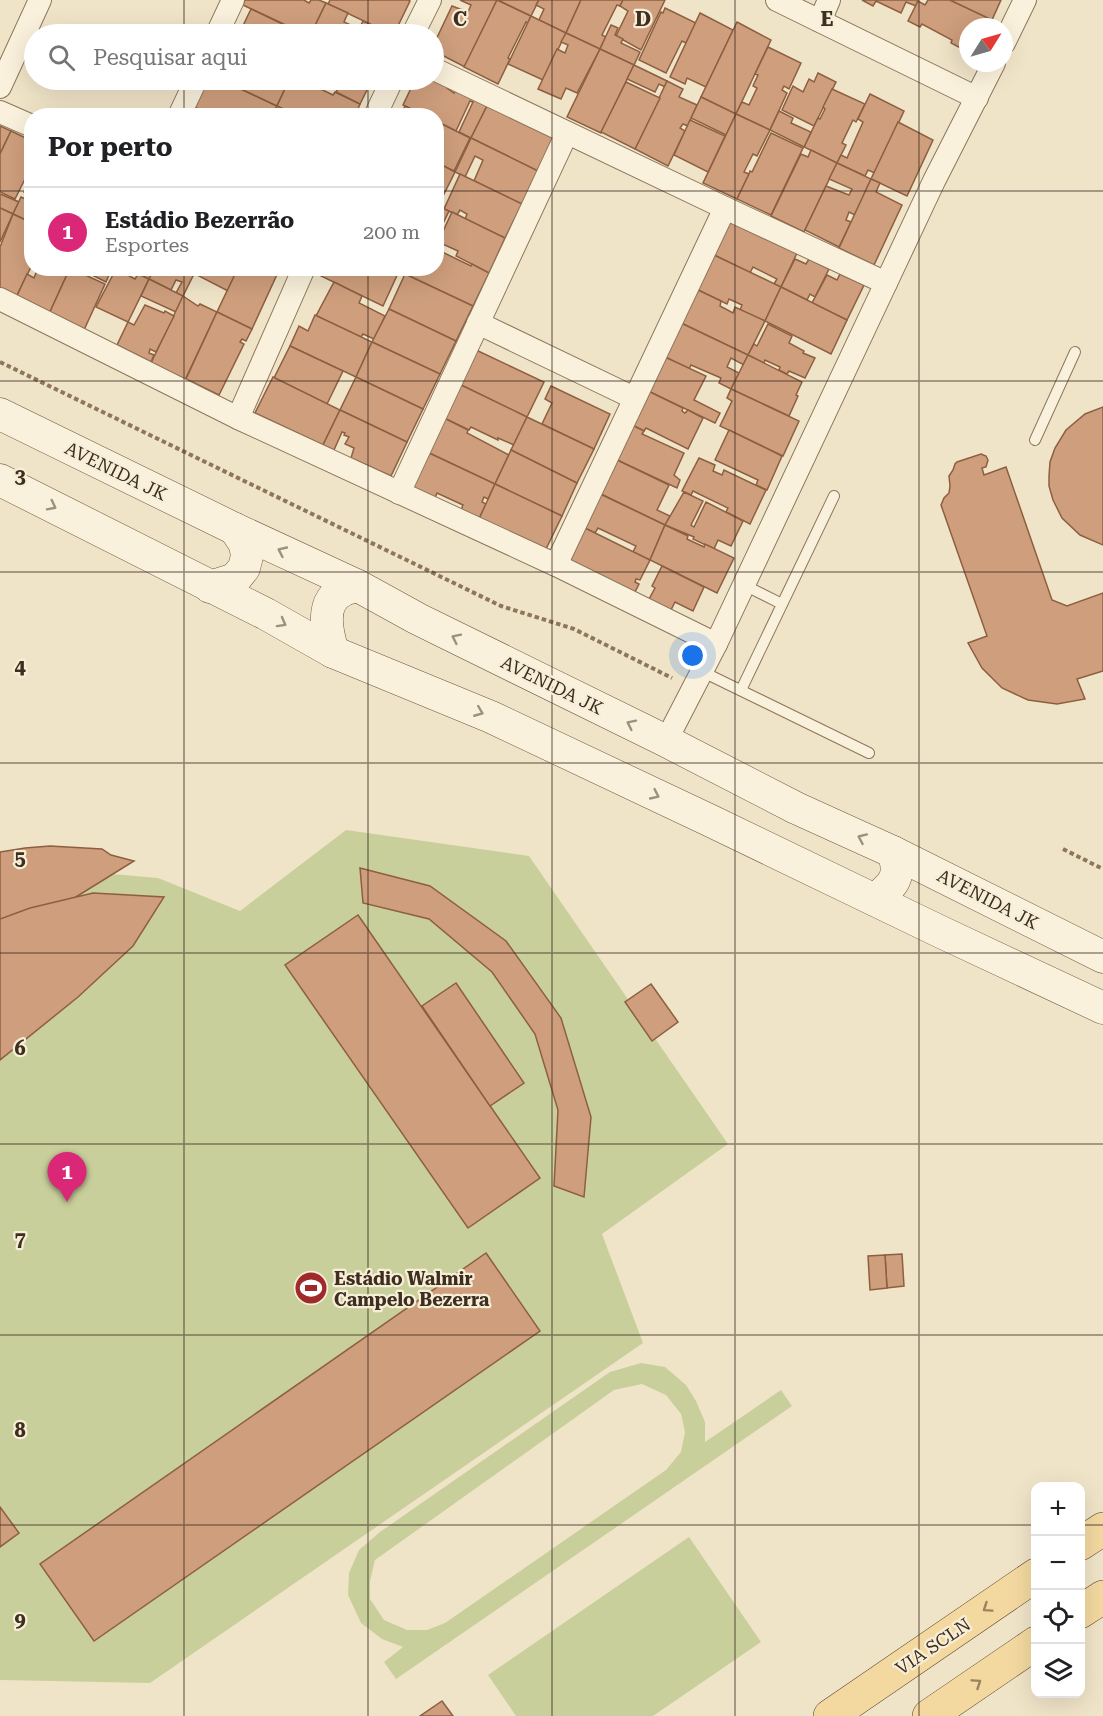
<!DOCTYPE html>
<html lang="pt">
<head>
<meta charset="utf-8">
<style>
  :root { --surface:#fff; --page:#f6f6f6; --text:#202124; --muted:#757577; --line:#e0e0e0; --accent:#db2777 }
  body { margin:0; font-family:"Roboto Serif",serif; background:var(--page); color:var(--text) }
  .controls { position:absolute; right:18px; bottom:18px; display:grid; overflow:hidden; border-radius:12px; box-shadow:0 6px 24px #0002 }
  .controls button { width:54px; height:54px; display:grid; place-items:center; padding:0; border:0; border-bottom:2px solid var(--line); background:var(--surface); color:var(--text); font:30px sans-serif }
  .compass { position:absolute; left:959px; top:18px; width:54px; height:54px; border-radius:50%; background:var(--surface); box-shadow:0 6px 24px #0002; rotate:53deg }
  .you { position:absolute; left:693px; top:656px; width:21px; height:21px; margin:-15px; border:4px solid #fff; border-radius:50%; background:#1a73e8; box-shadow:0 0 0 9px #1a73e833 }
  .badge { display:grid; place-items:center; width:39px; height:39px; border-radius:50%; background:var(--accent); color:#fff; font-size:20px; font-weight:700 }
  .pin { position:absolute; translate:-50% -50px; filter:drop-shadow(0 2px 3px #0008) }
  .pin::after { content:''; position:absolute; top:32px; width:21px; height:18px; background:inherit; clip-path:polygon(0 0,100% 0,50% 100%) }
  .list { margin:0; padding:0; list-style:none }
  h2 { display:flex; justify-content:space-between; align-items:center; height:78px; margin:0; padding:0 24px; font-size:26px }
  h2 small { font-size:20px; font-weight:400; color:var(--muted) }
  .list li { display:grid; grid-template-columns:39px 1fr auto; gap:18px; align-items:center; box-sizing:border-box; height:90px; padding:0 24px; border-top:2px solid var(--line) }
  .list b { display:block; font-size:22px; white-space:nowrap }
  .list p { margin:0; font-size:20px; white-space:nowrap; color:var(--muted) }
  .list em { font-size:20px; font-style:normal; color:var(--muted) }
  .icon { flex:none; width:33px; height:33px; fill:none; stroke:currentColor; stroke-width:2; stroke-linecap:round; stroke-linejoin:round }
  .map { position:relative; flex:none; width:1103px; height:1716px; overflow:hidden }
  .search { position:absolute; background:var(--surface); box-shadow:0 6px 24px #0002; left:24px; top:24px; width:420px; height:66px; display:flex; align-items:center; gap:15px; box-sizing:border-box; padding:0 21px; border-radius:33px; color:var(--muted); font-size:22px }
  .panel { position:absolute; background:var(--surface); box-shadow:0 6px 24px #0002; left:24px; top:108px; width:420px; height:168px; border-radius:24px }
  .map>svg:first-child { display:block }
</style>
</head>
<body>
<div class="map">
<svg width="1103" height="1716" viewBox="0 0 1103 1716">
  <rect width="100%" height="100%" fill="#f0e4c8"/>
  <!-- green -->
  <g fill="#c9cf9b" fill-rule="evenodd">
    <path d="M346 830 529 856 728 1144 602 1234 643 1343 150 1683 0 1680V898L89 872 158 878 240 911Z"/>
    <path d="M641 1363 665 1367 686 1385 696 1401 705 1422V1442L781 1390 792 1406 396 1679 384 1662 403 1647 382 1639 361 1623 348 1595 349 1573 359 1550 380 1532 610 1372ZM642 1384 666 1395 681 1414 685 1432 681 1452 666 1470 445 1623 427 1630H407L384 1620 370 1599V1581L375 1560 614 1390Z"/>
    <path d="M689 1537 761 1642 653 1716H516L488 1675Z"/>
  </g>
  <!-- building -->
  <g fill="#cf9f7d" stroke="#8d5f41" stroke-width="1.5">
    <path d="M245 0H304L309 3 311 0H319L326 3 311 34H305L243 5Z"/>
    <path d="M330 0H408L410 1 394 34H391L328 4Z"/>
    <path d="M460 0H497L465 67 434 51V44L452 6 468 12 471 5Z"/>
    <path d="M497 0 531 16 528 23 526 22 508 58 510 59 498 84 464 67Z"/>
    <path d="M498 0H539L531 16Z"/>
    <path d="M539 0H581L566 33 539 20 544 9 536 5Z"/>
    <path d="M581 0H623L620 6 617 5 602 35 606 37 600 49 566 33Z"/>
    <path d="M623 0H665L641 50 616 36 628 11 620 6Z"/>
    <path d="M862 0H918L916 6 906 2 901 13 876 1 873 6Z"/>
    <path d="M928 0H950L991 19 987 27H968V52L951 43 952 40 922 24 920 27 908 21 918 1 925 5Z"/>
    <path d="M950 0H1001L992 20Z"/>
    <path d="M326 3 348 13 344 22 359 29 363 21 391 34H311Z"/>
    <path d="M665 8 696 23 686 43 682 41 666 73 639 60 661 12 663 13Z"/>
    <path d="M251 9 297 31 295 34H239Z"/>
    <path d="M700 13 733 30 706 87 687 78 685 84 670 77Z"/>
    <path d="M531 16 566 33 543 80 508 64Z"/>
    <path d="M737 22 771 40 736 114 701 97Z"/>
    <path d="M611 25 618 28 615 35 623 39 621 43 640 52 634 65 600 49Z"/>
    <path d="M566 33 600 49 577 93 566 88 561 99 538 89 557 49 565 53 568 45 561 42Z"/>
    <path d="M768 47 801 63 789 89 784 86 782 90 787 93 770 130 736 114 742 102 749 105 757 88 753 86 758 75 755 74Z"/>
    <path d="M600 49 634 65 601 133 567 117Z"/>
    <path d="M634 65 667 81 665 87 659 84 655 92 627 79Z"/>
    <path d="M818 73 836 82 814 126 782 110 793 86 803 92 809 79 814 82Z"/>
    <path d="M207 80H222L277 106 272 116H212L194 107Z"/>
    <path d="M222 80H289L277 106Z"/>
    <path d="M289 80H307L306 82 333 95 335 92 360 104 355 116H298L277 106Z"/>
    <path d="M324 80H372L360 104 336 92 339 87Z"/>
    <path d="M415 80H434L449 85 447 88 454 93 456 88 488 104 471 138 459 132 473 102 470 101 456 131 436 121V116H425L403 105Z"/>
    <path d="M667 81 683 89 679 97 697 105 688 126 683 124 680 128 685 131 668 166 635 149Z"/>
    <path d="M626 82 660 98 635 149 601 132Z"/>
    <path d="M832 89 865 104 856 122 853 120 842 143 846 145 837 163 804 147 818 118 820 119 825 109 823 107Z"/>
    <path d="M870 94 904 111 875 173 868 170 865 176 837 163 841 155 847 158 863 122 858 119Z"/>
    <path d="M701 97 736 114 726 135 691 118Z"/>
    <path d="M488 104 554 136 538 171 471 138Z"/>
    <path d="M277 106 298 116H272Z"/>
    <path d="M405 106 425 116H400Z"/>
    <path d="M194 107 212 116H190Z"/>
    <path d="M779 111 793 118 791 123 811 132 804 147 770 130Z"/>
    <path d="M736 114 770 130 757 156 753 154 744 172 749 174 737 199 703 183Z"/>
    <path d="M690 120 725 136 708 172 674 155Z"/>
    <path d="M436 121 470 138 454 171 436 163Z"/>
    <path d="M898 122 933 140 907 196 871 179Z"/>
    <path d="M0 126 11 131 0 154Z"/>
    <path d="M11 131 32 141V176L27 175 15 199 0 192V154Z"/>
    <path d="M771 133 803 148 771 215 737 199 749 174 750 171 752 172Z"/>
    <path d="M471 138 538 171 522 204 474 181 483 160 475 156 465 177 455 172Z"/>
    <path d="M811 150 837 163 804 232 771 216 801 154 808 157Z"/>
    <path d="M837 163 871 179 855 215 849 212 846 220 851 222 839 247 805 230 826 186 849 195 852 189 829 179Z"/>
    <path d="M444 166 455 172 438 206 436 205V179Z"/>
    <path d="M460 174 522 204 505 238 465 219 467 214 460 210 457 215 444 209Z"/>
    <path d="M32 176V195L24 192Z"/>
    <path d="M871 179 880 183 876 192 902 205 874 265 839 248Z"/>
    <path d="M0 194 19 202 13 214 0 208Z"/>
    <path d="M21 197 32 202V223L13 214Z"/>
    <path d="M438 206 449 211 436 238V210Z"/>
    <path d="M0 208 13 214 0 242Z"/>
    <path d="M452 212 505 238 489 273 456 256 458 251 438 242Z"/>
    <path d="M13 214 32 223V265L16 297 0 290V247Z"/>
    <path d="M730 222 797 253 781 287 774 284 777 279 753 267 750 273 714 255Z"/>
    <path d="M436 249 471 266 472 264 489 273 473 306 405 274 408 268H436Z"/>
    <path d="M714 255 781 287 765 321 740 310 742 305 729 299 727 304 698 290Z"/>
    <path d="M795 259 806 264 809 259 829 269 815 297 810 294 807 300 781 287Z"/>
    <path d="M38 268H70L49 314 16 298 27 274 34 278Z"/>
    <path d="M70 268 105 284 84 330 49 314Z"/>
    <path d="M78 268H112L106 282Z"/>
    <path d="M126 268H155L149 279Z"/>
    <path d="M155 268H197L183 296 176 293 182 282 176 280 171 290 149 279Z"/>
    <path d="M197 268H238V269L228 291 195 274Z"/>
    <path d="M257 268 261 270V268H280L252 329 217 312 238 268Z"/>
    <path d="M325 268H393L399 271 383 306 321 276Z"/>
    <path d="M116 269 135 279 138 274 149 279 128 322 96 307Z"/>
    <path d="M405 274 473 306 456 341 389 309Z"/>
    <path d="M840 274 864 285 847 320 812 303 827 275 837 280Z"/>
    <path d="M149 279 183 296 176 312 141 296Z"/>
    <path d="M334 282 362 296 359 303 385 316 374 339 363 334 361 337 316 316Z"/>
    <path d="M781 287 847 320 831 354 765 321Z"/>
    <path d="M698 290 721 301 720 306 733 313 735 307 765 321 748 355 681 323Z"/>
    <path d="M183 296 198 306 200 304 217 312 185 380 151 363Z"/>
    <path d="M145 305 164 313 165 311 174 316 156 352 150 349 149 353 154 355 151 362 117 345 128 322 134 325Z"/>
    <path d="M389 309 456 341 440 374 372 342Z"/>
    <path d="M217 312 252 329 246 341 242 339 240 342 244 344 219 395 186 379Z"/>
    <path d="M315 315 372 342 356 377 290 346 299 326 308 331Z"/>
    <path d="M681 323 748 355 744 365 731 358 727 367 739 373 731 389 719 383 721 378 691 365 689 369 665 357Z"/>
    <path d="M768 324 792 336 789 343 804 351 803 353 815 358 805 378 789 371 787 374 779 370 780 367 765 360 764 363 748 355 754 344 757 346Z"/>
    <path d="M372 342 440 374 423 409 356 377Z"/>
    <path d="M290 346 343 371 327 404 274 378Z"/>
    <path d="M476 350 544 382 527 417 459 384Z"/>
    <path d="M748 355 802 382 796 395 798 396 789 416 731 389Z"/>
    <path d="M665 357 706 376 694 400 720 413 715 423 648 391Z"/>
    <path d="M273 377 340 410 323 445 255 413Z"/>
    <path d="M356 377 423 409 407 442 340 410Z"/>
    <path d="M459 384 527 417 514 445 498 438V440L471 427 469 430 444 418Z"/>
    <path d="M551 386 610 414 594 449 542 424 552 403 545 399Z"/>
    <path d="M731 389 799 421 783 456 720 426 732 401 727 398Z"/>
    <path d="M648 391 683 408 682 411 685 413 688 410 703 418 688 449 646 428 644 431 632 425Z"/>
    <path d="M1103 407V545L1080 535 1062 518 1053 500 1049 486V476L1050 462 1055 448 1066 430 1085 414Z"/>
    <path d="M340 410 407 442 391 476 351 458 354 448 345 444 349 437 344 435 345 433 342 432 334 450 323 445Z"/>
    <path d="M527 417 594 449 577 483 511 450Z"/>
    <path d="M444 418 468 430 467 433 509 455 495 484 427 452Z"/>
    <path d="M632 425 644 431 642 434 684 453 674 475 680 480 677 488 615 459Z"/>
    <path d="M729 430 782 456 767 490 756 485 758 480 715 460Z"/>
    <path d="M511 450 577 483 562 516 495 484Z"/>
    <path d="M427 452 495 484 488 499 484 497 482 502 486 504 479 519 461 510 463 505 437 493 435 498 411 486Z"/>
    <path d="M981 454 986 456 988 460 986 467 982 468 984 475 1006 467 1052 600 1067 606 1103 593V671L1077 679 1085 699 1057 704 1028 700 1002 688 982 668 968 643 987 636 941 505 944 498 949 493 950 486 949 476 953 470 955 464 957 462Z"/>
    <path d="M699 458 715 465 713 471 722 475 724 470 766 490 750 524 726 512 728 508 693 491 691 495 682 491Z"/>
    <path d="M615 459 669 485 657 510 670 516 665 525 599 493Z"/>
    <path d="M495 484 562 516 545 551 479 519Z"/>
    <path d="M684 492 703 501 691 525 694 527 706 502 743 521 731 546 718 540 714 549 693 539 694 537 665 525Z"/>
    <path d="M598 493 665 525 650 560 633 552 636 546 598 528 595 533 582 527Z"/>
    <path d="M665 525 688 536 687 539 704 547 705 544 734 558 717 593 650 560Z"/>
    <path d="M583 527 650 560 640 580 636 579 635 582 639 584 634 594 566 561Z"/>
    <path d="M662 566 704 587 693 611 675 602 670 612 648 601 655 588 652 586Z"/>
    <path d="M50 846 102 849 111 855 134 861 0 944V852L25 848Z"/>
    <path d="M360 868 430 886 506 941 561 1018 591 1117 584 1197 554 1186 558 1110 535 1034 492 972 429 919 363 903Z"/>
    <path d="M93 893 164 897 133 946 78 997 0 1060V919L30 908Z"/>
    <path d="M358 915 540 1178 468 1228 285 965Z"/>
    <path d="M456 983 524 1083 490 1106 422 1006Z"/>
    <path d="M651 984 678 1022 652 1041 625 1002Z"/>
    <path d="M486 1253 540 1331 94 1641 40 1564Z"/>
    <path d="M902 1254 904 1286 887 1288 885 1255Z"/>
    <path d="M885 1255 887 1288 870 1290 868 1256Z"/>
    <path d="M0 1507 19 1533 0 1547Z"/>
    <path d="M442 1701 453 1716H420Z"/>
  </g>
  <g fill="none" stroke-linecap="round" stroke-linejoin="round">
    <!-- lane casing -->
    <g stroke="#8d765c" stroke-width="12">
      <g id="lane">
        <path d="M1035 440 1075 352"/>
        <path d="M744 585 782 604"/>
        <path d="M703 672 869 753"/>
        <path d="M741 690 834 496"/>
      </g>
    </g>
    <!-- street casing -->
    <g stroke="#8d765c" stroke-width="24">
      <g id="street">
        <path d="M777 0 977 98"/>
        <path d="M820 21 829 0"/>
        <path d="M217 34 233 0"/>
        <path d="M413 34 430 0"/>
        <path d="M1004 43 1025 0"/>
        <path d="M434 69 725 208 886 283"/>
        <path d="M0 87 40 0"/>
        <path d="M0 112 32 126"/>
        <path d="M179 116 196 80"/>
        <path d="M375 116 392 80"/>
        <path d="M0 299 238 418 556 565 716 644"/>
        <path d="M478 323 634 398"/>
        <path d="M238 418 304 268"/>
        <path d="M399 493 567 133"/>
        <path d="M556 565 725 208"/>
        <path d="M666 741 716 644 886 283 934 181 994 63"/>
      </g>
    </g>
    <!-- secondary casing -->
    <g stroke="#6f573f" stroke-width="33">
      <g id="secondary">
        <path d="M0 414 235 529 358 586 418 619 666 741 796 808 893 852 1103 957"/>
        <path d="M0 480 266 614 333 652 491 717 711 821 941 932 1103 1008"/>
        <path d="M210 587 235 579 244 568 247 556 245 544 235 529"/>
        <path d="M333 652C327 632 319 601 344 590 348 588 353 587 358 586"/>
        <path d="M875 900C894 884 902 877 893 852"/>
      </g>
    </g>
    <!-- primary casing -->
    <g stroke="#5b4430" stroke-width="34">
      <g id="primary">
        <path d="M1080 1544 1103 1529"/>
        <path d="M1080 1612 1103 1597"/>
        <path d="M830 1716 1036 1575"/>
        <path d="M929 1716 1036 1643"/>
      </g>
    </g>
    <!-- path -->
    <g stroke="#8d765c" stroke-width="4" stroke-dasharray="4.5 3" stroke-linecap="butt">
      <path d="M0 362 501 606 574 629 672 678"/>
      <path d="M1063 849 1103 869"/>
    </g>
    <!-- lane -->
    <use href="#lane" stroke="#faf1dc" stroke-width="10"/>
    <!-- street -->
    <use href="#street" stroke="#faf1dc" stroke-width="22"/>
    <!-- secondary -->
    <use href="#secondary" stroke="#faf1dc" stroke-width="32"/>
    <!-- primary -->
    <use href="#primary" stroke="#f3d9a0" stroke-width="33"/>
  </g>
  <!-- one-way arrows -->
  <defs><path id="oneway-chevron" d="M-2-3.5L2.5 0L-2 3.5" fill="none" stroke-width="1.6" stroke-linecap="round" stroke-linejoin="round" transform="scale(1.5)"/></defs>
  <g stroke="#9c907e">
    <use href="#oneway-chevron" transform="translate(52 506) rotate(27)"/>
    <use href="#oneway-chevron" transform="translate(282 551) rotate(-155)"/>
    <use href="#oneway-chevron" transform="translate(282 623) rotate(29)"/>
    <use href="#oneway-chevron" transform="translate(456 638) rotate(-154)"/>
    <use href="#oneway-chevron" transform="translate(479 712) rotate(22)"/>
    <use href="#oneway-chevron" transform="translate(631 724) rotate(-154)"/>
    <use href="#oneway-chevron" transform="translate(655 795) rotate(25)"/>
    <use href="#oneway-chevron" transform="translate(862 838) rotate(-156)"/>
  </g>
  <g stroke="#988460">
    <use href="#oneway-chevron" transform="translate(987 1608) rotate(146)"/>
    <use href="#oneway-chevron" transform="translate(977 1683) rotate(-34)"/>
  </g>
  <!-- grid -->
  <path fill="none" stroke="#3d2e20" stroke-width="1.5" stroke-opacity="0.55" d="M184 0V34M368 0V34M552 0V1716M735 0V1716M919 0V1716M184 80V116M368 80V116M0 191H32M436 191H1103M184 268V1716M368 268V1716M0 381H1103M0 572H1103M0 763H1103M0 953H1103M0 1144H1103M0 1335H1103M0 1525H1036M1080 1525H1103"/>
  <!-- icons -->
  <defs>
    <g id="stadium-disc" transform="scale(1.725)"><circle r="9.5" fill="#9e2a2b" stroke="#f7eed8"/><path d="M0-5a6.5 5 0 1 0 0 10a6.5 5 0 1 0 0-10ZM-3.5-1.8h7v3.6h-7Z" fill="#fff"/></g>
  </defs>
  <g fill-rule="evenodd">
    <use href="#stadium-disc" x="311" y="1288"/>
  </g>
  <g text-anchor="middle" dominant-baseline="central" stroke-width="4.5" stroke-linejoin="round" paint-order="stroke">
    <!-- street labels -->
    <g font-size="18" fill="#3d2e20" stroke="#f7eed8">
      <text transform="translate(116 471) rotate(26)">AVENIDA JK</text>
      <text transform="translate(552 685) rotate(26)">AVENIDA JK</text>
      <text transform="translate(988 899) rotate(27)">AVENIDA JK</text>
      <text transform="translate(933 1646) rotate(-34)">VIA SCLN</text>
    </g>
    <!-- poi labels -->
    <g font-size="18" font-weight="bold" fill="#3d2e20" stroke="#f7eed8" text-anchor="start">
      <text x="334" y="1278">Estádio Walmir<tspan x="334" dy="21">Campelo Bezerra</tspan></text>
    </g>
  </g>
  <g font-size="20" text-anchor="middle" font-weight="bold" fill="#3d2e20" stroke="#f7eed8" stroke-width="4.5" stroke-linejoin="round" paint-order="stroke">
    <text x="460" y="26">C</text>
    <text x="643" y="26">D</text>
    <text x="827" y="26">E</text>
    <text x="20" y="483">3</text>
    <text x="20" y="674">4</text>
    <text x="20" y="865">5</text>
    <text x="20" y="1055">6</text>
    <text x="20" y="1246">7</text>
    <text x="20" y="1437">8</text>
    <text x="20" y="1627">9</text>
  </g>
</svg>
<div class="controls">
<button>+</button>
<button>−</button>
<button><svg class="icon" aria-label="locate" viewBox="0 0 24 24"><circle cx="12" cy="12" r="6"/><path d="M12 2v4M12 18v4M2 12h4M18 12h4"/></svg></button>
<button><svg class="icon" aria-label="layers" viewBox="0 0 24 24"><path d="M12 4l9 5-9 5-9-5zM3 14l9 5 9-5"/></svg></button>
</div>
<svg class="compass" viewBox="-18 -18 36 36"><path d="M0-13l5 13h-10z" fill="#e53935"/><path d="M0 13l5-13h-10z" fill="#757577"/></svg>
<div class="you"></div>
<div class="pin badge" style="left:67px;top:1202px">1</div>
<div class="search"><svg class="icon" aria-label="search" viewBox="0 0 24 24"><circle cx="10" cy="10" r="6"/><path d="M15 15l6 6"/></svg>Pesquisar aqui</div>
<section class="panel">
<h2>Por perto<small></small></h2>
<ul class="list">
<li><span class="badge">1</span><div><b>Estádio Bezerrão</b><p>Esportes</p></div><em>200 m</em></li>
</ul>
</section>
</div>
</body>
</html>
